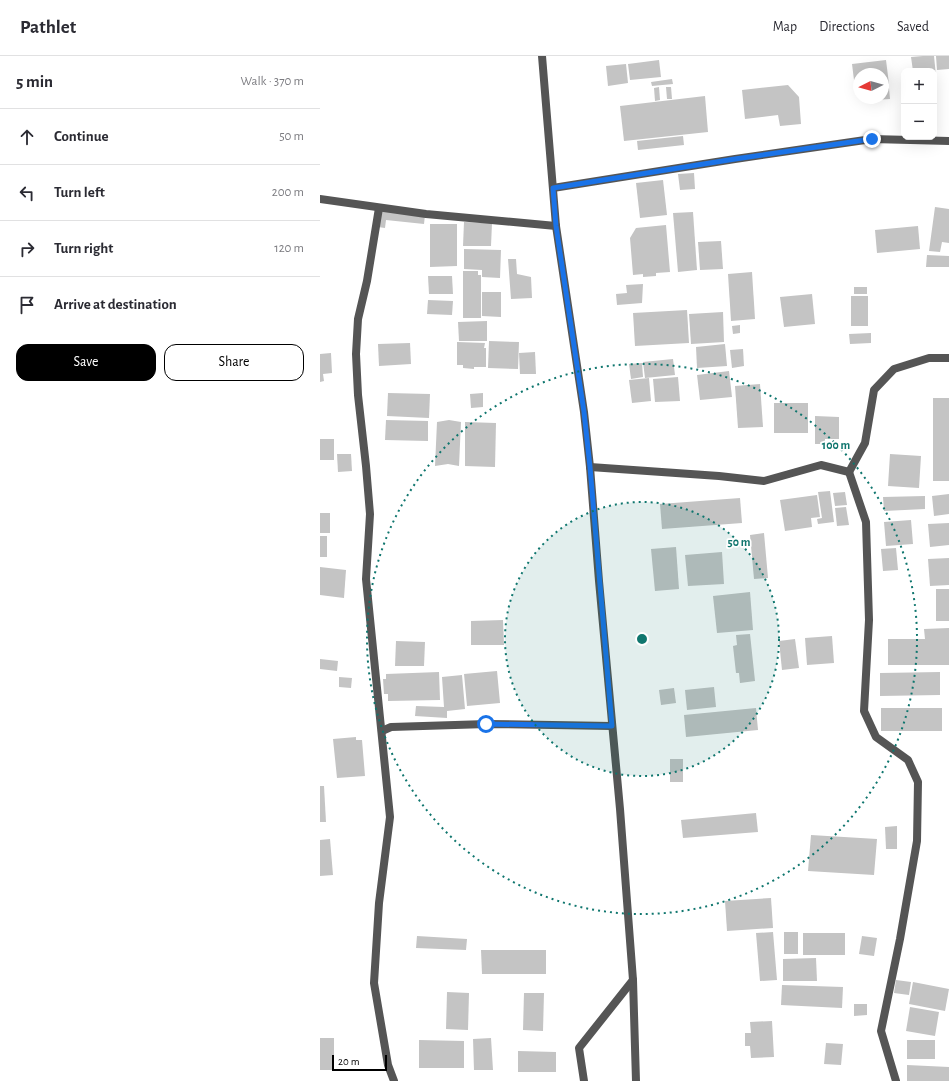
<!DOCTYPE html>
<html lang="en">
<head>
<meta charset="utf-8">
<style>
  :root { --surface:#fff; --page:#f7f7f7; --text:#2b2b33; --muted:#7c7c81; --line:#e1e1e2; --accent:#000 }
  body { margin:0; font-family:"Alegreya Sans",sans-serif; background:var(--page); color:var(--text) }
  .controls { position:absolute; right:12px; top:12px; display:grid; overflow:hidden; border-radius:8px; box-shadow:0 4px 16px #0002 }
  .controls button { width:36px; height:36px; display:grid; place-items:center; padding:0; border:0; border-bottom:1px solid var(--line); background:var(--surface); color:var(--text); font:20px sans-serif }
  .compass { position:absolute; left:533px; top:12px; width:36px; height:36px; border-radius:50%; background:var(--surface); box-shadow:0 4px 16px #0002; rotate:264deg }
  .scale { position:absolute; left:12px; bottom:10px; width:55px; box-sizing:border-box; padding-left:4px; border:2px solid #000; border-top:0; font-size:11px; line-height:14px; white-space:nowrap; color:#000; -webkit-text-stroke:3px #fff; paint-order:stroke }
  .stop { position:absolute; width:12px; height:12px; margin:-9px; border:3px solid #1a73e8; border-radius:50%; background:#fff }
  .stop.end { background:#1a73e8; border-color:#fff; box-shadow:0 1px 4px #0008 }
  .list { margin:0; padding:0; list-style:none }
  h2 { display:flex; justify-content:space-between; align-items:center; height:52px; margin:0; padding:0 16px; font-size:17px }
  h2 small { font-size:13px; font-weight:400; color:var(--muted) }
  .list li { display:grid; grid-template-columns:26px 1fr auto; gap:12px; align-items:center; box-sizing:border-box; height:56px; padding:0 16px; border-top:1px solid var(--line) }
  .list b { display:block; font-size:15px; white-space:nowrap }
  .list em { font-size:13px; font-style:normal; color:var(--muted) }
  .actions { display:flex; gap:8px; padding:12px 16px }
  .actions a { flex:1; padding:9px 0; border:1px solid var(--accent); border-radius:12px; text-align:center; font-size:14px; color:var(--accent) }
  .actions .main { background:var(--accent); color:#fff }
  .icon { flex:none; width:22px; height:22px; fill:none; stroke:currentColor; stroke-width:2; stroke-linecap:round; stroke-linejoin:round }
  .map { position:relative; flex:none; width:629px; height:1025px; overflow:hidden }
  header { display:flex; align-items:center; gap:24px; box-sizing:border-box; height:56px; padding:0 20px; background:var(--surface); border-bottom:1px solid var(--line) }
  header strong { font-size:19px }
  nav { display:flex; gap:22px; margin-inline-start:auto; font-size:14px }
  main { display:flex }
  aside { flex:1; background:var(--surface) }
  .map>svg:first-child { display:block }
</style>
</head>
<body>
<header>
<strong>Pathlet</strong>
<nav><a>Map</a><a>Directions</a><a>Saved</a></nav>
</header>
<main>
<aside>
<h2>5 min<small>Walk · 370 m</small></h2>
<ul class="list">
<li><svg class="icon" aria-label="ahead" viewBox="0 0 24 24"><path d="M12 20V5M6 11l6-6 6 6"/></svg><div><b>Continue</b></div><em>50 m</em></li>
<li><svg class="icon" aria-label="left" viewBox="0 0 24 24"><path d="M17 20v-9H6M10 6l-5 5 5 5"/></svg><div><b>Turn left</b></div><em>200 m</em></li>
<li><svg class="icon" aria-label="right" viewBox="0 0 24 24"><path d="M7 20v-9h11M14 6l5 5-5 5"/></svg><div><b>Turn right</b></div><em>120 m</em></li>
<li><svg class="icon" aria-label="arrive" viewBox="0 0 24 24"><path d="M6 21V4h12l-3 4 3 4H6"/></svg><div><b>Arrive at destination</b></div></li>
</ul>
<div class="actions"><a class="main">Save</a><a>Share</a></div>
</aside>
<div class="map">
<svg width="629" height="1025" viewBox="0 0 629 1025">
  <rect width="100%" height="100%" fill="#fff"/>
  <!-- building -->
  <g fill="#c4c4c4">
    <path d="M603 0H614L617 30H614V15H593L591 1Z"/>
    <path d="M616 0H629V13L617 14Z"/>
    <path d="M339 4 341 21 310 24 308 8Z"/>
    <path d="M566 4 569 28 563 29V18H539V32H535L532 8Z"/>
    <path d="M306 8 308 27 288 30 286 10Z"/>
    <path d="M352 23 353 28 332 30 331 26Z"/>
    <path d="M468 29 479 41 481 68 460 70 458 59 425 63 422 34Z"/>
    <path d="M339 31 340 44 335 45 334 32Z"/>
    <path d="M346 31H351L352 43H347Z"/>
    <path d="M563 32H569L570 43 555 44V42H563Z"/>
    <path d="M385 40 388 76 304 85 300 50Z"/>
    <path d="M363 80 364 89 318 94 317 85Z"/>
    <path d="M374 117 375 133 360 134 358 118Z"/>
    <path d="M343 124 347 159 320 162 316 127Z"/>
    <path d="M615 151 629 153V187L622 186 620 196 609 195Z"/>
    <path d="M60 154 105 159 104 168 66 164 65 172 58 171Z"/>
    <path d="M373 156 377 214 358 216 353 157Z"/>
    <path d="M144 166 172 167 171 190H143Z"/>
    <path d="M110 168H137V210L110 211Z"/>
    <path d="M346 169 350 216 336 217V220L323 221V218L313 219 310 182 316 172Z"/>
    <path d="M598 170 600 193 557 197 555 174Z"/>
    <path d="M401 185 403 213 380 214 378 186Z"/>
    <path d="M144 193 181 194 180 222 162 221V214L144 213Z"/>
    <path d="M607 199 629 200V211H606Z"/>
    <path d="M188 203H196L197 218 211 221 212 242 191 243Z"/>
    <path d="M143 215H158V219H161V262H143Z"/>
    <path d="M432 216 435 263 411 265 408 218Z"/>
    <path d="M108 220H132L133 238H109Z"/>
    <path d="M323 228 322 247 297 249 296 238 307 237 306 229Z"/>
    <rect x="534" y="231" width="13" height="7"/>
    <path d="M162 236H181V261L162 260Z"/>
    <path d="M492 238 495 268 464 271 460 241Z"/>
    <rect x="531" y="240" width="17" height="30"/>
    <path d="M108 244 133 245 132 259 107 258Z"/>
    <path d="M367 254 369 287 315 290 313 257Z"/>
    <path d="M403 256 404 286 371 288 369 258Z"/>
    <path d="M167 265V285H139L138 266Z"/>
    <path d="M420 269V277L413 278 412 270Z"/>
    <path d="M551 277V287L530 288 529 278Z"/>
    <path d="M169 285 199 286 198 313 168 312Z"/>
    <path d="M137 286 165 287 164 292H166V311H154V313L143 312V309H137Z"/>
    <path d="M90 287 91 308 59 310 58 288Z"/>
    <path d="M405 288 407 310 377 312 376 291Z"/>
    <path d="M423 293 424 310 412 312 410 294Z"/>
    <path d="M215 296 216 318H200L199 297Z"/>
    <path d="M11 297 12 317 3 318 4 325 0 326V298Z"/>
    <path d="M353 303 355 319 325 322 323 306Z"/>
    <path d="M322 307 323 321 311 323 309 308Z"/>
    <path d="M409 315 412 341 380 344 377 319Z"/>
    <path d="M358 321 360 345 335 346 333 323Z"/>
    <path d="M329 322 331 345 312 347 309 324Z"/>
    <path d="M440 328 443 371 418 372 415 330Z"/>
    <path d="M68 337 110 338 109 362 67 360Z"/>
    <path d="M163 337V351L151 352 150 338Z"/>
    <rect x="613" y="342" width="16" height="83"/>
    <rect x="454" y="347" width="34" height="30"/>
    <path d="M495 360 519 361V383H505V388H495Z"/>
    <path d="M66 364 108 365V385L65 384Z"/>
    <path d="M129 364 141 366 139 410 128 408 115 410 117 366Z"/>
    <path d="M145 366 176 367 175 411 145 410Z"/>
    <rect x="0" y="383" width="14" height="21"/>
    <path d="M17 398H31L32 415 18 416Z"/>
    <path d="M570 398 601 400 599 432 568 430Z"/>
    <path d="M510 435 514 466 498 468 497 463 502 462 498 436Z"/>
    <path d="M525 436 527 449 515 450 513 437Z"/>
    <path d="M629 438V458L614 460 612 440Z"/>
    <path d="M497 439 500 461 491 462 492 471 465 475 460 444Z"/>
    <path d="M605 440V453L564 455 563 441Z"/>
    <path d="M420 442 422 467 342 473 340 448Z"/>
    <path d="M526 451 529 469 517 470 515 452Z"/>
    <rect x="0" y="457" width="10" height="20"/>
    <path d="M591 464 593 488 566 490 564 466Z"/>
    <path d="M629 467V489L610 491 608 468Z"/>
    <path d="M444 477 448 522 434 523 430 479Z"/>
    <rect x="0" y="480" width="7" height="21"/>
    <path d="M356 491 359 533 335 535 331 493Z"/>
    <path d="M576 492 578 514 563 515 561 493Z"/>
    <path d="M402 496 404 528 368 530 365 499Z"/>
    <path d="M629 502V529L610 530 608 503Z"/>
    <path d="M0 511 26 514 24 542 0 539Z"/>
    <rect x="616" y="533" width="13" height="32"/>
    <path d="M430 536 433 574 397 577 393 540Z"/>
    <path d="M183 564 184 589H151V565Z"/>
    <path d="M629 572V609H568V583H605L604 573Z"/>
    <path d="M430 578 435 625 420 627 419 617H416L413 590 417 589 416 579Z"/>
    <path d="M512 580 514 607 487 609 485 582Z"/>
    <path d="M475 583 479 612 462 614 459 585Z"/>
    <path d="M76 585 105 586 104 610H75Z"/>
    <path d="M0 603 18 605 17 615 0 613Z"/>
    <path d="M177 615 180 647 147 650 144 618Z"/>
    <path d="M119 616 120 644 68 645V638H64L63 623H66V618Z"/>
    <path d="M620 616V639L560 640V617Z"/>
    <path d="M142 619 145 653 127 655V662L95 660 96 650 124 651 122 621Z"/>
    <path d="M19 621 32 622 31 632 19 631Z"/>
    <path d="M394 631 396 651 367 654 365 634Z"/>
    <path d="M354 632 356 647 341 649 339 634Z"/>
    <path d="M436 652 438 674 366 681 364 659Z"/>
    <rect x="561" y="652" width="61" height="23"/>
    <path d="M36 681V684H42L45 720 17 722 13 683Z"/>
    <rect x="350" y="703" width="13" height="23"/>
    <path d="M0 730H4L6 766H0Z"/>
    <path d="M436 757 438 776 363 782 361 764Z"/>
    <path d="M577 770V793H566L565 771Z"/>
    <path d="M491 779 557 783 554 819 488 815Z"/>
    <path d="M10 783 13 819 0 820V784Z"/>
    <path d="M451 842 453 872 407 875 405 845Z"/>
    <path d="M453 876 457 924 440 925 436 877Z"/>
    <rect x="464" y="876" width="14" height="22"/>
    <rect x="483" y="877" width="42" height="22"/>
    <path d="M97 880 147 883 146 894 96 892Z"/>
    <path d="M542 880 557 882 554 900 539 898Z"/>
    <path d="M161 894H226V918H162Z"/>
    <path d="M496 902 497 925H463V903Z"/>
    <path d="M576 924 591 926 589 939 574 937Z"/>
    <path d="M593 926 629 933 625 955 589 948Z"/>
    <path d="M462 929 523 931 522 952 461 949Z"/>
    <path d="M127 936 149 937 148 974 126 973Z"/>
    <path d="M204 937H224L223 975 203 974Z"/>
    <path d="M534 948H547V959L534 960Z"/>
    <path d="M590 951 619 956 615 980 586 975Z"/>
    <path d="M452 965 454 1001 431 1002 430 990H425V977H431L430 966Z"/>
    <rect x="0" y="982" width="14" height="32"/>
    <path d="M171 982 173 1014H154L153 983Z"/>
    <path d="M99 984 144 985V1012H99Z"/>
    <rect x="587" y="984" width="28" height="19"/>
    <path d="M506 987 523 988 521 1009 504 1008Z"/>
    <path d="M198 995 236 996V1016H198Z"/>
    <path d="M587 1009 629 1011V1025H587Z"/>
  </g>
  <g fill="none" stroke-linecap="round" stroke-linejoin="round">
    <!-- minor -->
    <g stroke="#555" stroke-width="8">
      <path d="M233 132 415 103 552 83 629 85"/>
      <path d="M0 143 106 158 236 170"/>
      <path d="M59 152 47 225 38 263 36 298 38 339 46 410 50 458 46 523 70 761 59 847 54 927 68 1009 74 1025"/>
      <path d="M270 411 399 420 444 425 501 409 529 416 546 466 549 564 544 655 556 681 588 704 598 726 597 785 580 883 561 975 576 1025"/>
      <path d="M529 416 545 387 554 334 574 313 609 302H629"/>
      <path d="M62 675 71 671 167 668 292 670"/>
      <path d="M313 924 316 1025"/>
    </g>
    <!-- tertiary -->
    <path stroke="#555" stroke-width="8" d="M222 0 236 170 264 356 270 411 279 525 300 753 313 924 259 992 264 1025"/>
  </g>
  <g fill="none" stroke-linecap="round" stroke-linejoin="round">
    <!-- route -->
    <path stroke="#1a73e8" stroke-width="5" d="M166 668 292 670 270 411 264 356 236 170 233 132 415 103 552 83"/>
  </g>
  <!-- distance rings -->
  <circle cx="322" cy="583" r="137" fill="#0f766e" fill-opacity=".12"/>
  <g fill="none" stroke="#0f766e" stroke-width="2" stroke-dasharray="2 4">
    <circle cx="322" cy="583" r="137"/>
    <circle cx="322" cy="583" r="275"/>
  </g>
  <circle cx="322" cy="583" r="6" fill="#0f766e" stroke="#fff" stroke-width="2"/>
  <g font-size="12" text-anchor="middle" font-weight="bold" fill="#0f766e" stroke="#fff" stroke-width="3.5" stroke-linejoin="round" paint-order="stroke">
    <text x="516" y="393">100 m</text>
    <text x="419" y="490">50 m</text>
  </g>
</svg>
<div class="controls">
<button>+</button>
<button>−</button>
</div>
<svg class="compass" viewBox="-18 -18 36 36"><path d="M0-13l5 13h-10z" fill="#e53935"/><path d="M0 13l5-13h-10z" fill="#7c7c81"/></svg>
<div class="scale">20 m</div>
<div class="stop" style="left:166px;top:668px"></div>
<div class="stop end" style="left:552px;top:83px"></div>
</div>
</main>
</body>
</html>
